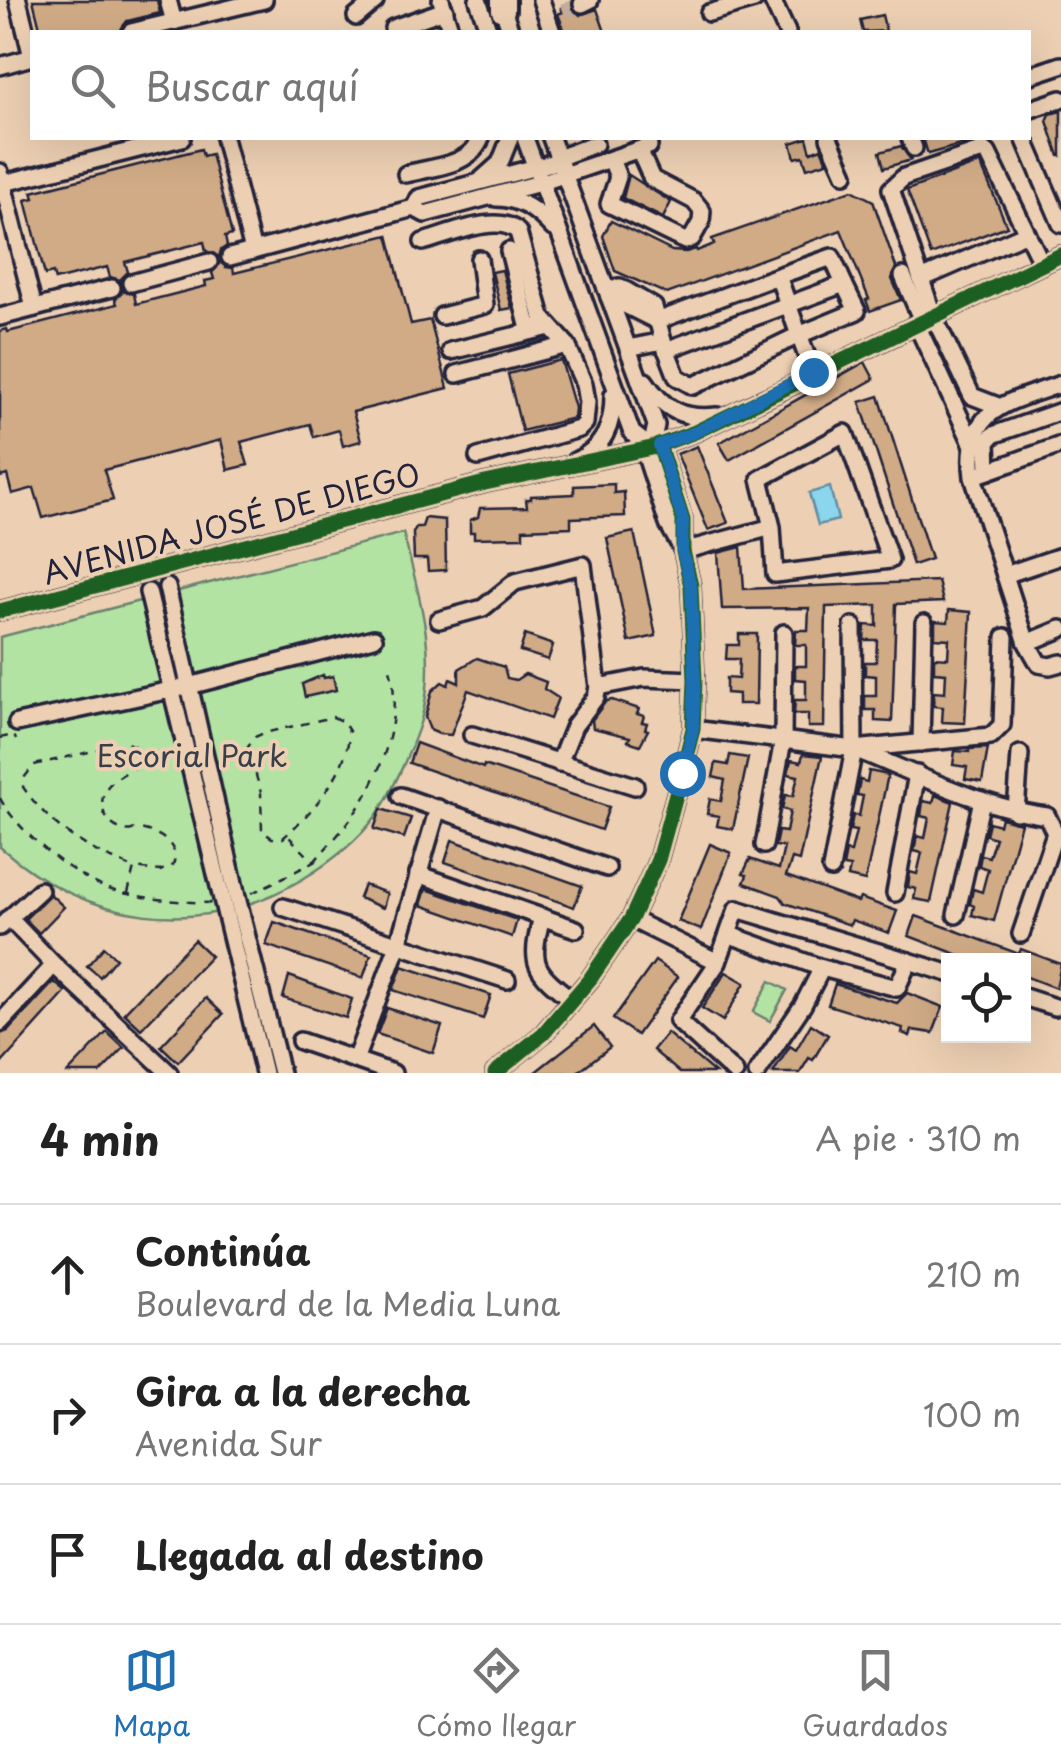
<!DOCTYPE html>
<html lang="es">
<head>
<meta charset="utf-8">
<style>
  :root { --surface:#fff; --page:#f6f6f6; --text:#222; --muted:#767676; --line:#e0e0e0; --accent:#1f6fb2 }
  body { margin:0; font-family:"Playpen Sans",sans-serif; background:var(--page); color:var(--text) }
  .controls { position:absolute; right:30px; bottom:30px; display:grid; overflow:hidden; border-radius:0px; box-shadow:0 10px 40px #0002 }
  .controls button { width:90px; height:90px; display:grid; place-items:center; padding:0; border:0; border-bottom:2px solid var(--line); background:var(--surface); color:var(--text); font:50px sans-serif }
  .stop { position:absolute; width:30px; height:30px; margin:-22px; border:8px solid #1f6fb2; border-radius:50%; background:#fff }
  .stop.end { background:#1f6fb2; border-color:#fff; box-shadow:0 2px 10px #0008 }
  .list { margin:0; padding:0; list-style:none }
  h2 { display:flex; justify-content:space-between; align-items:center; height:130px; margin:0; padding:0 40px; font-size:42px }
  h2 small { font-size:32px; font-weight:400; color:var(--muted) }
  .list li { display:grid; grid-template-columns:65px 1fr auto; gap:30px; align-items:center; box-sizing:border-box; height:140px; padding:0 40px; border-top:2px solid var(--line) }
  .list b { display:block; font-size:38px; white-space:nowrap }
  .list p { margin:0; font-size:32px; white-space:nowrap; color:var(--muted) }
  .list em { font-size:32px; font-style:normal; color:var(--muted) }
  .icon { flex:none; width:55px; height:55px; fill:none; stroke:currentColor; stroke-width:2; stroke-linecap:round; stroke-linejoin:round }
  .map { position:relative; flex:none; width:1061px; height:1073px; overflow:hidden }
  .search { position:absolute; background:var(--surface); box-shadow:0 10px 40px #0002; left:30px; right:30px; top:30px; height:110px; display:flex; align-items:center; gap:25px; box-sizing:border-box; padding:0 35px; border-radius:0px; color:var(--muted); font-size:38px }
  .sheet { height:550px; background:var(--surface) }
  nav { display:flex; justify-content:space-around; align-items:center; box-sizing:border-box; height:140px; border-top:2px solid var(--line); background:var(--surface); font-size:28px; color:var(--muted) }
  nav a { display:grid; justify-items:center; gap:5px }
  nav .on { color:var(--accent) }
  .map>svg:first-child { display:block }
</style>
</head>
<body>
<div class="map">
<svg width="1061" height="1073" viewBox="0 0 1061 1073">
  <rect width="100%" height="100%" fill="#edd0b3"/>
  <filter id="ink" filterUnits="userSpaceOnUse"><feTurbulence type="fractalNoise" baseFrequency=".01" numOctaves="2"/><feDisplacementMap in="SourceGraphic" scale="20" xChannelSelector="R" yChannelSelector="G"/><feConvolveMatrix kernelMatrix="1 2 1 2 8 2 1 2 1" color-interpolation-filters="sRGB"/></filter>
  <g filter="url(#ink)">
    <!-- green -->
    <g fill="#b3e3a3" stroke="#6a826f" stroke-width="2.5">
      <path d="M403 533C419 593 439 658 421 720 414 744 391 795 376 816 357 842 328 864 301 880 199 940 88 924 0 847V637Z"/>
      <path d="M770 981 787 990 770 1021 753 1012Z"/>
    </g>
    <!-- water -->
    <path fill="#8bd6ec" stroke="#618ea5" stroke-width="2.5" d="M830 487 838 520 818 525 809 493Z"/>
    <!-- building -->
    <g fill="#d0ab86" stroke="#22223b" stroke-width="2.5">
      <path d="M33 0H157L160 13 127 21 120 31 114 32H41Z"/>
      <path d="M571 4 580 15 597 9 605 32H565L558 14 563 12 561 8Z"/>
      <path d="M882 15 886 31 863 32 860 20Z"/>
      <path d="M1061 111V156H1059L1047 121 1050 114Z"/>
      <path d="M807 138 811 152 821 148 827 162 807 168 803 156 795 158 791 143Z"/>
      <path d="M923 138H978V140L928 154Z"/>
      <path d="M901 146 911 160 884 168 880 152Z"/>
      <path d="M201 149 203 156 211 154 232 235 225 237 227 246 221 250 219 257 206 251 204 242 125 262 128 272 120 280 110 277 107 267 55 280 53 273 45 275 26 200 34 198 32 192Z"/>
      <path d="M980 163 1007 226 931 255 907 190Z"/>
      <path d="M629 175 671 202 663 218 623 198Z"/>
      <path d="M852 190 873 201 896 267 892 279 901 300 870 311 866 300 869 299 841 230 667 294 615 271 603 236 611 221 672 251 686 252 696 249 697 251 714 244 712 239Z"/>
      <path d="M388 235 411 324 430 320 448 388 353 412 361 441 343 446 339 430 314 437 310 424 241 442 248 465 228 470 221 440 104 470 113 500 43 518 34 488 12 494 7 475 0 477V331L7 329 8 332 117 304 115 299 123 291 134 294 136 304 206 286 205 281 214 279 212 273 220 262 226 267 233 268 234 273Z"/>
      <path d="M502 270 512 308 501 310 492 272Z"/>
      <path d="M561 360 575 408 574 418 522 431 508 374Z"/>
      <path d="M865 362 874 379 729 460 719 443Z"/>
      <path d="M879 396 931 559 913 565 860 402Z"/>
      <path d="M697 446 728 523 708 530 677 454Z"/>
      <path d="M614 484V493L624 492 625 516 571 518V527L523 529V537L474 538V532H470V520L478 517 480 508 527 507 526 499H531V496L574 494V486Z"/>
      <path d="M425 518 445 520 446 570 428 571 427 559H414L413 533 416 527H422Z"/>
      <path d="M634 532 656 636 629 642 607 538Z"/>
      <path d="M741 547 744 589 938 581 943 602 896 604 892 722 875 721V710H865V696H876V676L865 675V662H876L877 640H864L865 625 877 626V605L826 607 824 727H808V714H794L795 700H806V680L795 679V666H806V645H795L796 630H808L809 608 722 609 718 553Z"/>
      <path d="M949 610 971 612 965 723 942 722 943 707 933 706 934 692 945 693 946 673 934 672V657L948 658 949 639 935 638V621L948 622Z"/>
      <path d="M739 634H757L756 704H738V694L726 693V678L738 679 739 659H726L727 645H739Z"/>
      <path d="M525 635 553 645 548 660 520 651Z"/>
      <path d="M477 658 504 667 507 678 516 680 525 674 546 682 544 689 558 698 550 719 468 690 451 735 439 734 430 730 425 717 432 691 442 682 448 685 450 679 459 683V669Z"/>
      <path d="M323 675 324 678 333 676 336 690 305 697 302 684Z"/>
      <path d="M612 700 639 709 637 714 644 716 642 722 647 723 645 729 648 730 640 745 628 741 630 737 593 728 592 720 606 701Z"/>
      <path d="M416 743 483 768 484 765 609 807 601 830 409 763Z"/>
      <path d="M988 748 982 782 965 779 967 767 953 765 955 751 969 752V749Z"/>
      <path d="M803 754 822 756 799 861 792 859 786 876 858 902 860 898 897 911 889 933 852 920 850 925 785 903 780 896 744 883 747 875 743 874 750 859 779 869 784 847 775 846 778 831 786 832 790 811 782 809 785 795 793 796 798 776 788 774 791 760 801 762Z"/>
      <path d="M730 755 748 758 733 829 717 826 719 816 707 814 710 799 721 801 725 780 713 777 716 763 728 765Z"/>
      <path d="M869 771 888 775 865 881 848 877 850 867 843 866 846 851 851 852 856 831 850 830 853 815 859 816 863 796 857 795 860 780 867 782Z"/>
      <path d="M935 795 953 802 931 902 914 899 916 889 908 887 910 872 917 874 922 853 914 851 917 836 925 838 929 818 921 816 923 801 933 803Z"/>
      <path d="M381 809 411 818 404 838 374 829Z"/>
      <path d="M1001 818 1021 823 994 921 972 915 974 906 970 904 973 889 982 892 988 869 979 866 981 855 989 857 995 838 986 835 989 822 999 825Z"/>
      <path d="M452 840 582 886 574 907 445 862Z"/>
      <path d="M710 844 731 853 701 930 678 921Z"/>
      <path d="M364 885 387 893 383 908 359 898Z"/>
      <path d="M426 889 517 920 512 937 421 905Z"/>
      <path d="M50 894 64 907 39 933 25 919Z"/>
      <path d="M916 916 1019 954 1021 949 1061 964 1056 988 1024 976V960H972L909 936Z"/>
      <path d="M274 922 371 955 363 978 266 945Z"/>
      <path d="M194 940 211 956 141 1029 124 1013Z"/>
      <path d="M104 947 116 958 100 977 87 966Z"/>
      <path d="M655 961 678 977 637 1035 613 1019Z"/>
      <path d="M402 966 491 995 483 1019 393 990Z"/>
      <path d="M726 972 745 983 723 1021 702 1008Z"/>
      <path d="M289 976 352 999 346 1018 283 998Z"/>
      <path d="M54 982 66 992 0 1065V1034L8 1031Z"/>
      <path d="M835 984 897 1003 907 993 943 1007 933 1033 912 1030 910 1036 902 1033 903 1028 828 1005Z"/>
      <path d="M206 998 223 1014 178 1062 161 1046Z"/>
      <path d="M387 1008 442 1026 433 1053 377 1034Z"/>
      <path d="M811 1024 828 1035 813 1060 809 1058 800 1073H773L790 1046 796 1050Z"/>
      <path d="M594 1026 610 1047 576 1073H534Z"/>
      <path d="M107 1032 124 1048 100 1073H68Z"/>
      <path d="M667 1033 715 1073H680L653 1050Z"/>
    </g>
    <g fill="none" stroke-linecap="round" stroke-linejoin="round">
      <!-- minor-tunnel -->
      <path stroke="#c4ad9b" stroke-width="15" stroke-dasharray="15 8" stroke-linecap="butt" d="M563 11 582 4"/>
      <!-- minor casing -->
      <g stroke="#22223b" stroke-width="22">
        <g id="minor">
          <path d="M18 0 32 57"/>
          <path d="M168 0 174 22"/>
          <path d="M441 0 451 32"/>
          <path d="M478 0 489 32"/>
          <path d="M541 0 552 32"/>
          <path d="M772 0 787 32"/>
          <path d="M501 3 511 32"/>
          <path d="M582 4 590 0"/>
          <path d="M709 13 754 0"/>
          <path d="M356 17 375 1"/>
          <path d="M393 28 445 10"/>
          <path d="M131 32 264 0"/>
          <path d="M0 66 32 57"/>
          <path d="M1028 76 1061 65"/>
          <path d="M1028 110 1061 99"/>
          <path d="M224 138 253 251"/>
          <path d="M525 138 632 433 651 448"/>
          <path d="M551 138 656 425 651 448"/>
          <path d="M829 138 845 174"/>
          <path d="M910 138 914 148"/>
          <path d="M1024 138 1061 224"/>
          <path d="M558 158 595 144"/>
          <path d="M611 159 618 177 609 204 685 241 692 238 701 222 702 211 694 201 652 179 639 150"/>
          <path d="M0 172 34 308"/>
          <path d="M406 174C432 167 471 166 481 138"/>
          <path d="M482 179 500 163 510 138"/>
          <path d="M0 184 182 138"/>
          <path d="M496 198C521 198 537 211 553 228"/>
          <path d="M414 208 419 198 559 161"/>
          <path d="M423 242C448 235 500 212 518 232L542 317 567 345 584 384 587 402 585 423 579 429 478 457"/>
          <path d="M509 251 529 329 538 326"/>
          <path d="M230 257 414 208 425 214 540 183 649 146"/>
          <path d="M903 276 922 321"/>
          <path d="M921 279 1027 233"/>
          <path d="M131 283 209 262"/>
          <path d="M606 289 620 287 654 307 663 341 628 348"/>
          <path d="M609 297 657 321 778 276 799 335 857 311 844 284"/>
          <path d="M442 316 485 305 479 259"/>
          <path d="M0 317 112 288"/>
          <path d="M916 323 972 443"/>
          <path d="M663 341 677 377 693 386 799 335 813 373"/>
          <path d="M666 350 844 284 832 257 778 276"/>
          <path d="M451 351 550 327"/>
          <path d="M457 374 567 345"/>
          <path d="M645 381C664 410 683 420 717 416"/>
          <path d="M1061 384C1006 403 964 408 973 477L1027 643 1039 664 1050 666 1061 663"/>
          <path d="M998 406 972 396 933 315 891 189 904 177 983 150 988 153 1042 264"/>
          <path d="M644 450 668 524 681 547"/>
          <path d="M575 461C604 448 613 426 613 395"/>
          <path d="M988 471 987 442 993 435 1061 411"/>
          <path d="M980 474 1061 445"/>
          <path d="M683 551 772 527 775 574 890 560 845 433 760 479 772 527"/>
          <path d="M1005 575 1061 556"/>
          <path d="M167 587 237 897 281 1073"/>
          <path d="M148 592 264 1073"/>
          <path d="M0 611 485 483 651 448 695 432 1061 255"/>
          <path d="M439 620 483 608 515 582 583 565 598 687 644 678 695 680"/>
          <path d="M1027 643 1061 629"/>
          <path d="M17 723 189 686 374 638"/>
          <path d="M693 729 854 749 991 736 1002 725 1005 637"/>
          <path d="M472 735 635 786"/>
          <path d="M921 743 924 623"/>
          <path d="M857 750C919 775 981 807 1047 816L1055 833 1021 934"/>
          <path d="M559 763 574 726 596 697 598 687"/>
          <path d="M401 796 607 868"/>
          <path d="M1016 812 1020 754"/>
          <path d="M764 845 783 740 784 633"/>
          <path d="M831 869 854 749 853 626"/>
          <path d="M418 874 576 929"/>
          <path d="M895 893 917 774"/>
          <path d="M283 907 507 980"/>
          <path d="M956 915 982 800"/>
          <path d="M542 917C529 965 534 970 572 1000"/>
          <path d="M9 918 54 965 169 1073"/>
          <path d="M631 919 718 962"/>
          <path d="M0 927 40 890"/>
          <path d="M730 935 822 968 897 988 909 961"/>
          <path d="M1024 997 1055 1007"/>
          <path d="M0 1023 54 965"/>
          <path d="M300 1041 393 1073"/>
          <path d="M355 1060 398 945 438 808"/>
          <path d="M495 1073 543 1034 590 979 631 919 658 860 682 773 693 729 695 680 691 586 683 551V520L659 445"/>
          <path d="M735 1073 678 1021 718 962 737 909 948 973"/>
          <path d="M757 1073 803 1005 822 968"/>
        </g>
      </g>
      <!-- highway casing -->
      <g stroke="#22223b" stroke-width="30">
        <path id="highway" d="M503 10V0"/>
      </g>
      <!-- path -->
      <g stroke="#22223b" stroke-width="2.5" stroke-dasharray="8 8" stroke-linecap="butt">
        <path d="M333 717 343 722 349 731C349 772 311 813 283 838H272L262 831 261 793 248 747 255 737 264 733Z"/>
        <path d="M0 738 14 735 16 740"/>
        <path d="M0 798C17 832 81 884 119 892 149 899 179 902 211 903"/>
        <path d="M314 862C327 846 343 831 354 814 382 775 404 713 389 666"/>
        <path d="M128 893 134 868 160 871 173 865C181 845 158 832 140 829 130 828 134 832 124 830 104 826 95 801 109 785 117 776 132 770 142 763L141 749 127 743 34 765 24 778 23 787C50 827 90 852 134 868"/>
        <path d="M252 893 314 862 288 836"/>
      </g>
      <!-- minor -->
      <use href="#minor" stroke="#edd0b3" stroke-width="15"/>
      <!-- highway -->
      <use href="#highway" stroke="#edd0b3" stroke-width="22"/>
      <!-- cycleway casing -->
      <g stroke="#edd0b3" stroke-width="21">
        <g id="cycleway">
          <path d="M0 611 485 483 651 448 695 432 1061 255"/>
          <path d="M495 1073 543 1034 590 979 631 919 658 860 682 773 693 729 695 680 691 586 683 551V520L659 445"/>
        </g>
      </g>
      <!-- cycleway -->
      <use href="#cycleway" stroke="#1b5e20" stroke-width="15"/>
    </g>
  </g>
  <g fill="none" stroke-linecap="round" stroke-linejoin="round" filter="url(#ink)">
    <!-- route -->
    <path stroke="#1f6fb2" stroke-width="12" d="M682 773 693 729 695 680 691 586 682 551 683 520 659 445 696 432 813 372"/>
  </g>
  <g text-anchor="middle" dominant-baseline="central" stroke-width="8" stroke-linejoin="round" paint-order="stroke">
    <!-- street labels -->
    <g font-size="30" fill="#22223b" stroke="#edd0b3">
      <text transform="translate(231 522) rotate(-15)">AVENIDA JOSÉ DE DIEGO</text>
    </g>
    <!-- park labels -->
    <g font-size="30" fill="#383f4b" stroke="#edd0b3">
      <text x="192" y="754">Escorial Park</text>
    </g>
  </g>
</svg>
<div class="controls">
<button><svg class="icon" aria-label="locate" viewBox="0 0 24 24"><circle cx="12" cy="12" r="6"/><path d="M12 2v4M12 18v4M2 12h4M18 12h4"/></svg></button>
</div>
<div class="stop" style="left:682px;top:773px"></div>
<div class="stop end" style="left:813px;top:372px"></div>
<div class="search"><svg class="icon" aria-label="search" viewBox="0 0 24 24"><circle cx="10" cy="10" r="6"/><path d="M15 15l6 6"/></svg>Buscar aquí</div>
</div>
<section class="sheet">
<h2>4 min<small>A pie · 310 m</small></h2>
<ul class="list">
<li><svg class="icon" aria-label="ahead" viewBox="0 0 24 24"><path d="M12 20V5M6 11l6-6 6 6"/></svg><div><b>Continúa</b><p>Boulevard de la Media Luna</p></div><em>210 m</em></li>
<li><svg class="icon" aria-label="right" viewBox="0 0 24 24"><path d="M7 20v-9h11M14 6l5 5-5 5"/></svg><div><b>Gira a la derecha</b><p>Avenida Sur</p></div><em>100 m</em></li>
<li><svg class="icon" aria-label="arrive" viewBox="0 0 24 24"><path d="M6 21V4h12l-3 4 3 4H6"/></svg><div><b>Llegada al destino</b></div></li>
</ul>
</section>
<nav>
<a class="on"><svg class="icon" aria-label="map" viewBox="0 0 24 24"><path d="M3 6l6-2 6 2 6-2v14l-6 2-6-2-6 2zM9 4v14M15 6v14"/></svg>Mapa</a>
<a><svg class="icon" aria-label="directions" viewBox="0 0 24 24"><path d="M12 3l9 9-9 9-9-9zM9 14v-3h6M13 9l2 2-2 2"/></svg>Cómo llegar</a>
<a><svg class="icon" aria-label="saved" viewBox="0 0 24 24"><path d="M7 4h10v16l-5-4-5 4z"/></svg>Guardados</a>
</nav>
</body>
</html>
